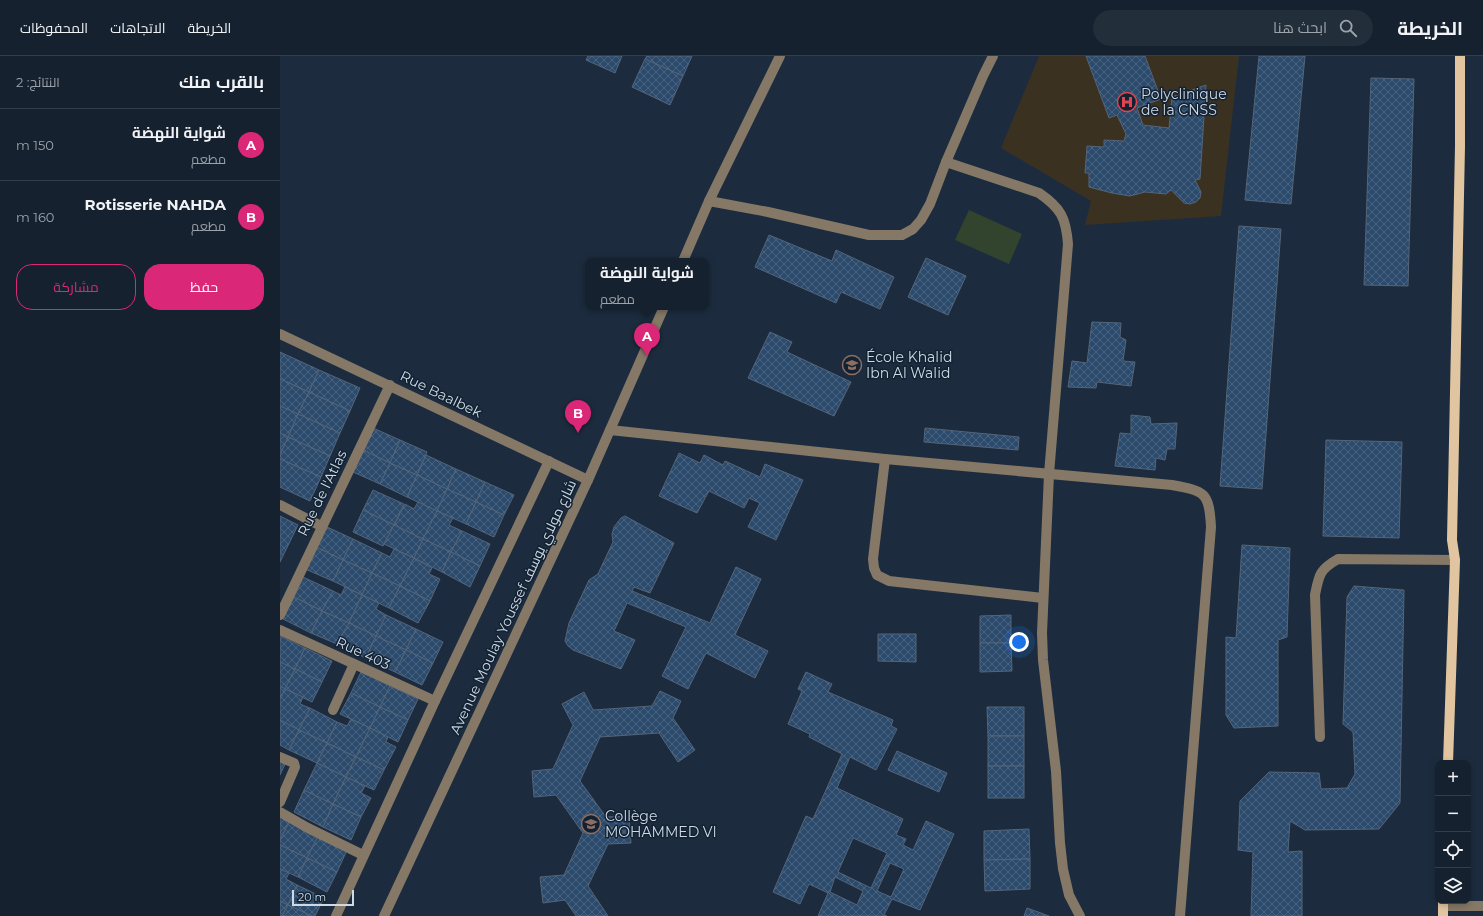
<!DOCTYPE html>
<html lang="ar">
<head>
<meta charset="utf-8">
<style>
  :root { --surface:#15212e; --page:#222e3a; --text:#f1f3f6; --muted:#9da3aa; --line:#343e4a; --accent:#db2777 }
  body { margin:0; font-family:Montserrat,Cairo,sans-serif; background:var(--page); color:var(--text); direction:rtl }
  .controls { position:absolute; right:12px; bottom:12px; display:grid; overflow:hidden; border-radius:8px; box-shadow:0 2px 6px #0003 }
  .controls button { width:36px; height:36px; display:grid; place-items:center; padding:0; border:0; border-bottom:1px solid var(--line); background:var(--surface); color:var(--text); font:20px sans-serif }
  .scale { position:absolute; left:12px; bottom:10px; width:62px; box-sizing:border-box; padding-left:4px; border:2px solid #ced9e4; border-top:0; font-size:11px; line-height:14px; white-space:nowrap; color:#ced9e4; -webkit-text-stroke:3px #132233; paint-order:stroke }
  .you { position:absolute; left:739px; top:586px; width:14px; height:14px; margin:-10px; border:3px solid #fff; border-radius:50%; background:#1a73e8; box-shadow:0 0 0 6px #1a73e833 }
  .badge { display:grid; place-items:center; width:26px; height:26px; border-radius:50%; background:var(--accent); color:#fff; font-size:13px; font-weight:700 }
  .pin { position:absolute; translate:-50% -33px; filter:drop-shadow(0 1px 2px #0008) }
  .pin::after { content:''; position:absolute; top:21px; width:14px; height:12px; background:inherit; clip-path:polygon(0 0,100% 0,50% 100%) }
  .popup { position:absolute; left:305px; top:202px; width:124px; height:52px; box-sizing:border-box; display:grid; place-content:center; border-radius:8px; background:var(--surface); filter:drop-shadow(0 1px 3px #0005); font-size:13px; white-space:nowrap; color:var(--muted) }
  .popup b { font-size:15px; color:var(--text) }
  .popup::after { content:''; position:absolute; left:50%; top:100%; margin-left:-8px; border:8px solid transparent; border-top-color:var(--surface) }
  .list { margin:0; padding:0; list-style:none }
  h2 { display:flex; justify-content:space-between; align-items:center; height:52px; margin:0; padding:0 16px; font-size:17px }
  h2 small { font-size:13px; font-weight:400; color:var(--muted) }
  .list li { display:grid; grid-template-columns:26px 1fr auto; gap:12px; align-items:center; box-sizing:border-box; height:72px; padding:0 16px; border-top:1px solid var(--line) }
  .list b { display:block; font-size:15px; white-space:nowrap }
  .list p { margin:0; font-size:13px; white-space:nowrap; color:var(--muted) }
  .list em { font-size:13px; font-style:normal; color:var(--muted) }
  .actions { display:flex; gap:8px; padding:12px 16px }
  .actions a { flex:1; padding:9px 0; border:1px solid var(--accent); border-radius:16px; text-align:center; font-size:14px; color:var(--accent) }
  .actions .main { background:var(--accent); color:#fff }
  .icon { flex:none; width:22px; height:22px; fill:none; stroke:currentColor; stroke-width:2; stroke-linecap:round; stroke-linejoin:round }
  .map { position:relative; flex:none; width:1203px; height:860px; overflow:hidden; direction:ltr }
  header { display:flex; align-items:center; gap:24px; box-sizing:border-box; height:56px; padding:0 20px; background:var(--surface); border-bottom:1px solid var(--line) }
  header strong { font-size:19px }
  nav { display:flex; gap:22px; margin-inline-start:auto; font-size:14px }
  .search { width:280px; height:36px; background:var(--page); display:flex; align-items:center; gap:10px; box-sizing:border-box; padding:0 14px; border-radius:22px; color:var(--muted); font-size:15px }
  main { display:flex }
  aside { flex:1; background:var(--surface) }
  .map>svg:first-child { display:block }
</style>
</head>
<body>
<header>
<strong>الخريطة</strong>
<div class="search"><svg class="icon" aria-label="search" viewBox="0 0 24 24"><circle cx="10" cy="10" r="6"/><path d="M15 15l6 6"/></svg>ابحث هنا</div>
<nav><a>الخريطة</a><a>الاتجاهات</a><a>المحفوظات</a></nav>
</header>
<main>
<div class="map">
<svg width="1203" height="860" viewBox="0 0 1203 860">
  <defs>
    <pattern id="building-cross-hatch" width="8" height="8" patternUnits="userSpaceOnUse"><rect width="8" height="8" fill="#2b4a6c"/><path d="M0 0l8 8M0 8l8-8" fill="none" stroke="#496481"/></pattern>
  </defs>
  <rect width="100%" height="100%" fill="#1c2c3e"/>
  <!-- medical -->
  <path fill="#3b3121" d="M759 0H959L941 160 805 169 811 145 721 92Z"/>
  <!-- garden -->
  <path fill="#33442e" d="M689 154 742 178 729 208 675 184Z"/>
  <!-- building -->
  <g fill="url(#building-cross-hatch)" stroke="#546579" fill-rule="evenodd">
    <path d="M308 0H342L335 17 306 4Z"/>
    <path d="M367 0H412L403 20 365 3Z"/>
    <path d="M806 0H865L881 43 857 52 863 69 889 72 892 41 926 29 920 123 915 124 921 136 920 142 916 146 910 148 904 147 891 134 886 138 865 136 850 140 832 137 809 131V117H805L807 90 824 91V84L844 85 846 78 837 59 829 62Z"/>
    <path d="M979 0H1025L1011 148 965 144Z"/>
    <path d="M365 3 403 20 390 49 352 31Z"/>
    <path d="M1091 22 1134 23 1128 230 1084 229Z"/>
    <path d="M959 170 1001 173 982 433 940 430Z"/>
    <path d="M489 179 552 205 556 194 614 221 600 253 561 236 556 247 475 211Z"/>
    <path d="M646 202 686 220 668 259 628 241Z"/>
    <path d="M812 266 841 267 840 281 846 284 843 305 855 306 851 330 817 326 816 332 788 331 792 305 807 307Z"/>
    <path d="M490 276 512 286 507 296 571 326 554 360 468 322Z"/>
    <path d="M0 296 39 314 29 336 0 323Z"/>
    <path d="M39 314 80 332 70 355 29 336Z"/>
    <path d="M0 323 29 336 18 358 0 350Z"/>
    <path d="M29 336 70 355 60 377 18 358Z"/>
    <path d="M0 350 18 358 8 381 0 377Z"/>
    <path d="M18 358 60 377 50 400 8 381Z"/>
    <path d="M851 359 870 361 871 368 897 367 895 393H887L885 404 876 402 875 414 835 410 840 377 851 378Z"/>
    <path d="M93 372 120 384 110 407 83 394Z"/>
    <path d="M645 372 739 381 738 394 644 386Z"/>
    <path d="M0 377 8 381 0 399Z"/>
    <path d="M8 381 50 400 41 421 0 403V399Z"/>
    <path d="M120 384 147 396 137 419 110 407Z"/>
    <path d="M1046 384 1122 386 1119 482 1043 480Z"/>
    <path d="M83 394 110 407 100 428 73 416Z"/>
    <path d="M399 397 420 407 424 399 443 409 445 405 480 421 485 408 523 424 496 484 468 471 480 447 469 442 464 452 429 435 417 457 379 440Z"/>
    <path d="M146 399 176 413 167 433 137 419Z"/>
    <path d="M0 403 41 421 30 445 0 431Z"/>
    <path d="M110 407 137 419 127 441 100 428Z"/>
    <path d="M176 413 205 426 196 446 167 433Z"/>
    <path d="M137 419 167 433 157 455 127 441Z"/>
    <path d="M205 426 234 439 224 459 196 446Z"/>
    <path d="M167 433 196 446 186 468 157 455Z"/>
    <path d="M93 434 124 448 114 469 83 454Z"/>
    <path d="M138 446 157 455 143 483 114 469 125 448 134 453Z"/>
    <path d="M196 446 224 459 214 481 186 468Z"/>
    <path d="M83 454 114 469 103 490 73 476Z"/>
    <path d="M157 455 173 462 169 469 182 475 171 496 143 483Z"/>
    <path d="M0 460 18 469 0 506Z"/>
    <path d="M345 460 394 487 370 537 354 531 352 535 430 567 456 511 481 523 455 579 488 595 475 622 426 597 408 633 382 620 406 571 347 547 334 575 355 584 341 613 293 594 288 590 285 585 289 567 309 524 318 518 333 486 332 478 334 471 341 462Z"/>
    <path d="M114 469 143 483 134 502 104 488Z"/>
    <path d="M45 470 73 483 63 504 36 491Z"/>
    <path d="M182 475 210 488 200 510 171 496Z"/>
    <path d="M73 483 102 497 92 517 63 504Z"/>
    <path d="M143 483 171 496 162 516 134 502Z"/>
    <path d="M962 489 1010 492 1007 581 998 584V670L954 672 946 659V581L956 582Z"/>
    <path d="M36 491 63 504 53 525 25 513Z"/>
    <path d="M114 493 134 502 120 530 92 517 102 497 110 501Z"/>
    <path d="M171 496 200 510 190 531 162 516Z"/>
    <path d="M134 502 152 512 149 518 160 523 150 545 120 530Z"/>
    <path d="M63 504 92 517 82 539 53 525Z"/>
    <path d="M92 517 120 530 109 552 82 539Z"/>
    <path d="M23 521 53 535 42 555 14 541Z"/>
    <path d="M120 530 150 545 138 567 109 552Z"/>
    <path d="M1074 530 1124 534 1120 747 1099 773 1025 774 1010 765 1008 796 1022 795V860H971L973 796 958 794 960 745 989 716 1039 717 1041 733 1067 732 1075 718 1073 676 1063 668 1067 541Z"/>
    <path d="M65 531 82 539 69 567 42 555 53 535 61 539Z"/>
    <path d="M82 539 99 547 96 553 106 559 96 580 69 567Z"/>
    <path d="M14 541 42 555 31 577 3 563Z"/>
    <path d="M42 555 69 567 57 588 31 577Z"/>
    <path d="M106 559 136 573 126 594 96 580Z"/>
    <path d="M731 559V587H700V560Z"/>
    <path d="M69 567 96 580 86 602 57 588Z"/>
    <path d="M136 573 163 586 153 607 126 594Z"/>
    <path d="M598 578H636V606L598 605Z"/>
    <path d="M0 580 25 592 15 613 0 606Z"/>
    <path d="M96 580 126 594 115 616 86 602Z"/>
    <path d="M700 587H731L732 615 700 616Z"/>
    <path d="M25 592 52 605 42 626 15 613Z"/>
    <path d="M126 594 153 607 142 629 115 616Z"/>
    <path d="M0 606 15 613 5 633 0 630Z"/>
    <path d="M15 613 42 626 32 646 5 633Z"/>
    <path d="M81 616 110 630 100 651 71 637Z"/>
    <path d="M526 616 552 628 548 636 613 664 611 670 617 673 596 714 570 701 557 732 623 763 616 779 626 783 623 789 633 794 646 765 674 778 640 854 612 843 604 859 607 860H538L548 837 529 828 520 848 493 836 526 760 533 763 562 698 529 681 530 678 508 668 522 635 518 633ZM573 782 607 797 591 832 558 816ZM610 807 624 813 611 841 597 835ZM555 821 583 835 577 849 550 836Z"/>
    <path d="M0 630 5 633 0 643Z"/>
    <path d="M110 630 138 643 128 664 100 651Z"/>
    <path d="M5 633 23 641 20 648 30 652 19 674 0 664V643Z"/>
    <path d="M380 635 401 645 393 662 415 694 398 706 379 677 320 681 300 725 326 761 349 760 351 787 328 788 308 830 328 860H296L285 844 263 847 260 821 284 819 303 777 276 739 254 741 252 715 273 713 293 669 282 648 304 636 313 654 372 650Z"/>
    <path d="M71 637 100 651 90 672 60 658Z"/>
    <path d="M100 651 128 664 118 686 90 672Z"/>
    <path d="M707 651H744V680H708Z"/>
    <path d="M30 652 57 666 47 687 19 674Z"/>
    <path d="M71 663 90 672 76 701 47 687 57 666 67 670Z"/>
    <path d="M0 664 19 674 9 694 0 689Z"/>
    <path d="M90 672 108 681 106 686 116 691 104 714 76 701Z"/>
    <path d="M19 674 47 687 37 707 9 694Z"/>
    <rect x="708" y="680" width="36" height="30"/>
    <path d="M47 687 76 701 66 721 37 707Z"/>
    <path d="M617 695 667 717 659 736 608 714Z"/>
    <path d="M76 701 104 714 94 734 66 721Z"/>
    <path d="M0 703 6 706 0 719Z"/>
    <path d="M37 707 66 721 53 748 24 734Z"/>
    <rect x="708" y="710" width="36" height="32"/>
    <path d="M66 721 85 730 81 737 91 742 81 761 53 748Z"/>
    <path d="M24 734 53 748 43 771 14 756Z"/>
    <path d="M53 748 81 761 71 784 43 771Z"/>
    <path d="M0 760 10 764 0 784Z"/>
    <path d="M10 764 39 778 27 802 0 789V784Z"/>
    <path d="M749 773 750 803 704 804V775Z"/>
    <path d="M39 778 68 792 57 816 27 802Z"/>
    <path d="M0 789 27 802 18 821 0 813Z"/>
    <path d="M27 802 57 816 47 836 18 821Z"/>
    <path d="M750 803V833L705 835 704 804Z"/>
    <path d="M0 813 9 817 6 823 17 829 8 849 0 845Z"/>
    <path d="M17 829 44 842 35 860H32L8 849Z"/>
    <path d="M0 845 8 849 2 860H0Z"/>
    <path d="M8 849 32 860H2Z"/>
    <path d="M747 852 769 860H744Z"/>
  </g>
  <g fill="none" stroke-linecap="round" stroke-linejoin="round">
    <!-- minor -->
    <g stroke="#857866" stroke-width="10">
      <path d="M666 106 759 137C781 152 786 162 788 188L769 418 762 577 763 604 776 715 780 787 783 813 789 839 800 860"/>
      <path d="M429 145 488 156 589 179H622L633 173 641 164 650 148 666 106 703 20 713 0"/>
      <path d="M403 205 429 145 500 0"/>
      <path d="M0 278 308 424"/>
      <path d="M330 374 605 403 892 429C925 435 929 436 931 471L900 860"/>
      <path d="M605 403 593 503 594 512 597 519 609 525 763 542"/>
      <path d="M0 449 41 470"/>
      <path d="M0 559 110 329"/>
      <path d="M0 574 155 645"/>
      <path d="M53 654 74 608"/>
      <path d="M1040 681 1035 539C1039 519 1039 514 1058 503L1175 504"/>
      <path d="M0 701 14 707 15 711 0 746"/>
      <path d="M0 756 28 772 83 799"/>
      <path d="M1163 850H1203"/>
      <path d="M56 860 155 645 269 405"/>
      <path d="M104 860 308 424 384 251"/>
    </g>
    <!-- major -->
    <g stroke="#e1c5a0" stroke-width="10">
      <path d="M1168 707 1175 504 1172 484 1180 90V0"/>
      <path d="M1163 845V860"/>
    </g>
  </g>
  <!-- icons -->
  <defs>
    <g id="hospital-ring" transform="scale(1)"><circle r="9.5" fill="#132233" stroke="#e0444e" stroke-width="1.5"/><path d="M-5-5h3v3.5h4V-5h3V5h-3V1.5h-4V5h-3Z" fill="#e0444e"/></g>
    <g id="school-ring" transform="scale(1)"><circle r="9.5" fill="#132233" stroke="#8d6e63" stroke-width="1.5"/><path d="M0-5L7-2L0 1L-7-2ZM-4 1L0 2.5L4 1V4Q0 6-4 4Z" fill="#8d6e63"/></g>
  </defs>
  <g fill-rule="evenodd">
    <use href="#hospital-ring" x="847" y="46"/>
    <use href="#school-ring" x="572" y="309"/>
    <use href="#school-ring" x="311" y="768"/>
  </g>
  <g text-anchor="middle" dominant-baseline="central" stroke-width="3" stroke-linejoin="round" paint-order="stroke">
    <!-- poi labels -->
    <g font-size="14" fill="#ced9e4" stroke="#132233" text-anchor="start">
      <text x="861" y="38">Polyclinique<tspan x="861" dy="16">de la CNSS</tspan></text>
      <text x="586" y="301">École Khalid<tspan x="586" dy="16">Ibn Al Walid</tspan></text>
      <text x="325" y="760">Collège<tspan x="325" dy="16">MOHAMMED VI</tspan></text>
    </g>
    <!-- street labels -->
    <g font-size="14" fill="#ced9e4" stroke="#132233">
      <text transform="translate(161 338) rotate(26)">Rue Baalbek</text>
      <text transform="translate(42 437) rotate(-64)">Rue de l'Atlas</text>
      <text transform="translate(233 551) rotate(-65)">Avenue Moulay Youssef شارع مولاي يوسف</text>
      <text transform="translate(83 597) rotate(25)">Rue 403</text>
    </g>
  </g>
</svg>
<div class="controls">
<button>+</button>
<button>−</button>
<button><svg class="icon" aria-label="locate" viewBox="0 0 24 24"><circle cx="12" cy="12" r="6"/><path d="M12 2v4M12 18v4M2 12h4M18 12h4"/></svg></button>
<button><svg class="icon" aria-label="layers" viewBox="0 0 24 24"><path d="M12 4l9 5-9 5-9-5zM3 14l9 5 9-5"/></svg></button>
</div>
<div class="scale">20 m</div>
<div class="you"></div>
<div class="pin badge" style="left:367px;top:300px">A</div>
<div class="popup"><b>شواية النهضة</b>مطعم</div>
<div class="pin badge" style="left:298px;top:377px">B</div>
</div>
<aside>
<h2>بالقرب منك<small>النتائج: 2</small></h2>
<ul class="list">
<li><span class="badge">A</span><div><b>شواية النهضة</b><p>مطعم</p></div><em>150 m</em></li>
<li><span class="badge">B</span><div><b>Rotisserie NAHDA</b><p>مطعم</p></div><em>160 m</em></li>
</ul>
<div class="actions"><a class="main">حفظ</a><a>مشاركة</a></div>
</aside>
</main>
</body>
</html>
